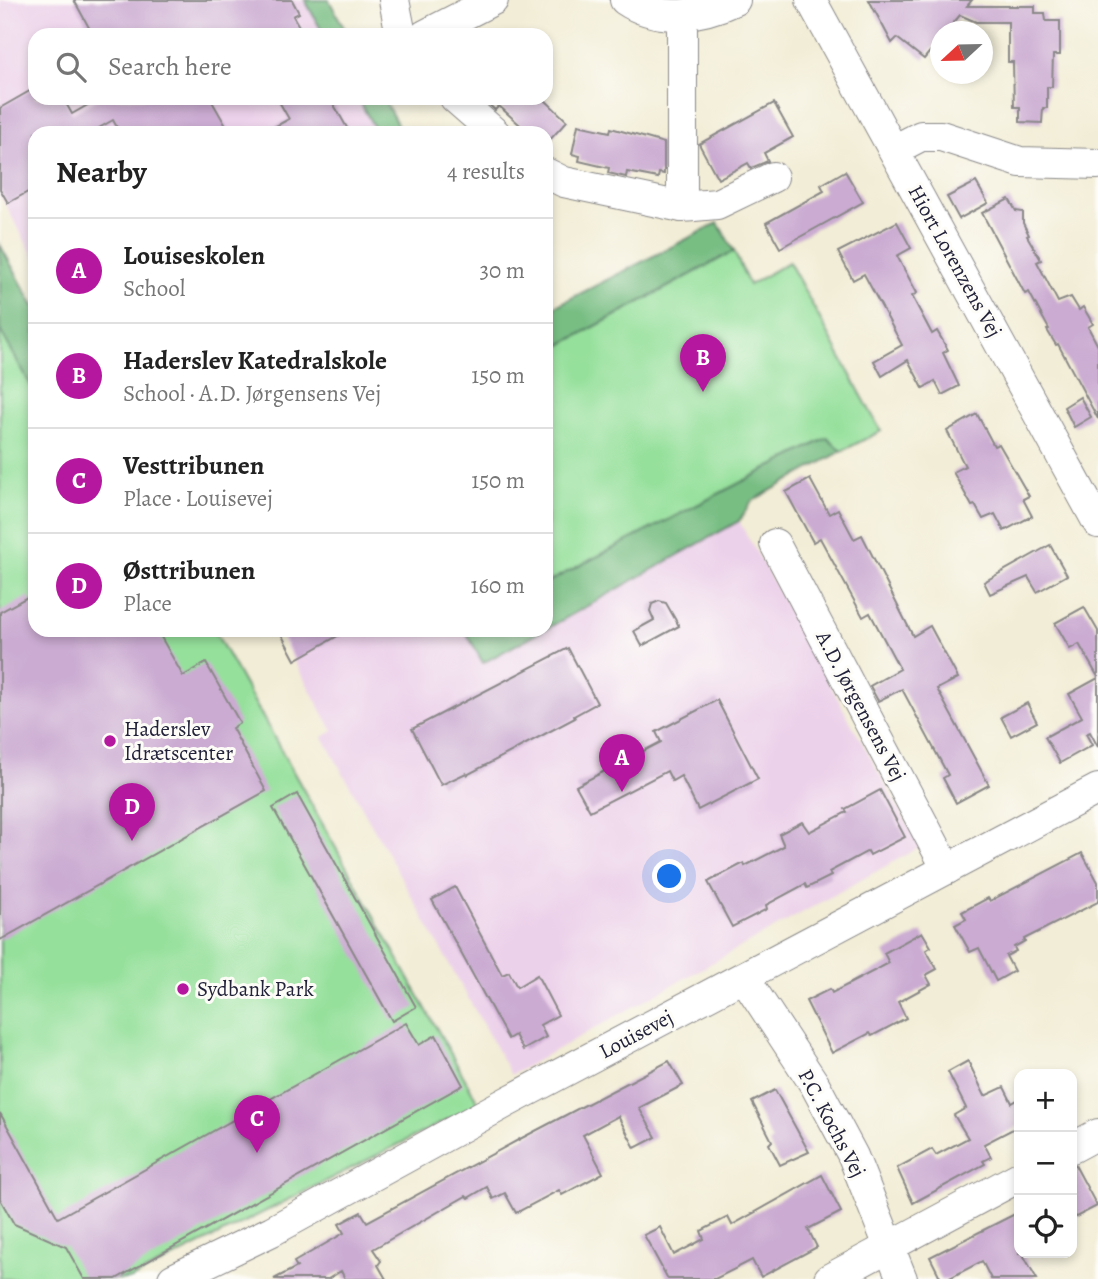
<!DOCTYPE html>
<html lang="en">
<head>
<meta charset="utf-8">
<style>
  :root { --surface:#fff; --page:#f6f6f6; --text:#222; --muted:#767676; --line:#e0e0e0; --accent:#b5179e }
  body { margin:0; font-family:Alegreya,serif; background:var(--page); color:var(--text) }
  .controls { position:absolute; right:21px; bottom:21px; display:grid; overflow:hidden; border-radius:14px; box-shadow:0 4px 10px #0003 }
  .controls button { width:63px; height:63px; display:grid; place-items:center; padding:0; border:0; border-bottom:2px solid var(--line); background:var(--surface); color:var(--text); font:35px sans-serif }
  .compass { position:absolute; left:930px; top:21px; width:63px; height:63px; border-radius:50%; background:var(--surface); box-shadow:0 4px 10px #0003; rotate:248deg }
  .you { position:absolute; left:670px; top:877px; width:24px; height:24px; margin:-18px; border:5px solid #fff; border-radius:50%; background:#1a73e8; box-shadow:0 0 0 10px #1a73e833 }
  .badge { display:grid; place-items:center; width:46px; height:46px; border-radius:50%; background:var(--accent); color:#fff; font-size:23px; font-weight:700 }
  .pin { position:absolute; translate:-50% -58px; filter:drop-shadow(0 2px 4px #0008) }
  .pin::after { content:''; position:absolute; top:37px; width:24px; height:21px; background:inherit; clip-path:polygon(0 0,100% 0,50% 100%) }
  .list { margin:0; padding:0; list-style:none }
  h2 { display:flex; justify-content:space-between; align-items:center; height:91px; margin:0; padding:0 28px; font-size:30px }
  h2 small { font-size:23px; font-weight:400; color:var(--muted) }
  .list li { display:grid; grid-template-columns:46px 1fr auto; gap:21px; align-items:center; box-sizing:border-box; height:105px; padding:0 28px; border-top:2px solid var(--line) }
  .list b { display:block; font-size:26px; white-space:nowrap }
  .list p { margin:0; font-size:23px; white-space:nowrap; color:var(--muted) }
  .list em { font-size:23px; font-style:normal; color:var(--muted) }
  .icon { flex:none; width:38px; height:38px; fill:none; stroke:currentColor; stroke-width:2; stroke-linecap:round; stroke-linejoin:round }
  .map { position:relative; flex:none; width:1098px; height:1279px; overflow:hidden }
  .search { position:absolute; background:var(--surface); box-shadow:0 4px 10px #0003; left:28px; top:28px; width:525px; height:77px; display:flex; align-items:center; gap:18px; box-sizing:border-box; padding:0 24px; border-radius:21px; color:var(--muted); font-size:26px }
  .panel { position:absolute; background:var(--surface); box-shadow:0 4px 10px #0003; left:28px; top:126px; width:525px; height:511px; border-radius:21px }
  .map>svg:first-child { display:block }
</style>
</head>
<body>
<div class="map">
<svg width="1098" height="1279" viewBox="0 0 1098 1279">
  <rect width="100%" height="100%" fill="#fdfcf7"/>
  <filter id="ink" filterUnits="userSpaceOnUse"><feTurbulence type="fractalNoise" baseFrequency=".0143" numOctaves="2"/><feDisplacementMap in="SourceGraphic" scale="14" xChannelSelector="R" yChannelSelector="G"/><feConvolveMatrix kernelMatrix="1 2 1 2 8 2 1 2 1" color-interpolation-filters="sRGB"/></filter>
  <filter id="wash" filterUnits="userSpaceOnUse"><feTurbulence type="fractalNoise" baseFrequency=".00686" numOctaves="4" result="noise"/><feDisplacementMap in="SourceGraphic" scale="28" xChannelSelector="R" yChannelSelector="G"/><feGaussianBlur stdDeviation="1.57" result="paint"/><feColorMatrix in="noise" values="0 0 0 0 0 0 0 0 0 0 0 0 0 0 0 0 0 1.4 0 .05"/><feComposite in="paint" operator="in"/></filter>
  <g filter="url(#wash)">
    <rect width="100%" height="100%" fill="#f2edd6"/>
    <!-- built -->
    <g fill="#ecd1ea">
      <path d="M0 0H305L324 35H35V98H358L377 133H35V259L0 195Z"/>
      <path d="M739 521 920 847 511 1075 323 737 333 731 277 630H465L484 663Z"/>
    </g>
    <!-- green -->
    <g fill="#95e09b" stroke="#5c816b" stroke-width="2">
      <path d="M0 245 35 308V630H214L479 1104 131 1279H0Z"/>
      <path d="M734 251 749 285 789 262 881 431 842 451 827 438 546 583V353Z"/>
    </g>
    <!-- forest -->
    <g fill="#78be83" stroke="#4d705f" stroke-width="2">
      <path d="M305 0H329L348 35H324Z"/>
      <path d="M358 98H383L402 133H377Z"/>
      <path d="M718 223 734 251 546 353V311Z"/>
      <path d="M0 245 35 308V393L0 330Z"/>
      <path d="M827 438 842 451 752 501 739 521 546 629V583Z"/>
      <path d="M465 630H543L483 663Z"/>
    </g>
    <g id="blocks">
      <!-- building -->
      <g fill="#cbabd2">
        <path d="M74 0H292L299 13 293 16 304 35H93Z"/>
        <path d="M869 0H972L967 6H1035V13H1045L1046 21H1060V55H1053L1052 87H1047V108H1043L1042 123 1020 122V107H1014L1013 62H1008V22H976L960 15 946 32H941V38L924 59 897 38 892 43Z"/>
        <path d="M35 88V98H63L72 114 100 98H210L230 133H120L113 120 90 133H35V188L8 203 0 189V108Z"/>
        <path d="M277 98H330L350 133H263L289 119Z"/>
        <path d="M482 98H543L567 121 548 142 546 133H529L499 106 495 110Z"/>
        <path d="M774 103 793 137 764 153 768 161 751 168 748 163 718 179 699 144Z"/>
        <path d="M578 125 610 132 611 128 664 143V174L659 173 658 178 627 172 626 177 608 173 609 168 579 161 580 156 572 154Z"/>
        <path d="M845 171 863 202 780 248 766 223 824 191 821 185Z"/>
        <path d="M976 182 988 203 959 219 947 197Z"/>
        <path d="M1009 199 1016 211 1023 212V223L1029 235 1027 236 1041 260 1037 262 1058 302 1071 297 1079 310 1083 307 1093 324 1088 327 1098 346V419L1058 344 1056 345 1047 330 1049 329 1029 292 1025 294 982 213Z"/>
        <path d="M897 222 911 248 897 256 917 293 912 296 932 334 937 331 948 350 943 353 959 386 942 395 935 381 923 388 908 360 882 376 874 361 902 345 864 274 853 280 838 252Z"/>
        <path d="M1080 397 1091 417 1074 427 1064 407Z"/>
        <path d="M977 414 994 446 999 444 1029 496 1023 499 1032 516 1004 531 995 514 983 519 975 505 972 506 953 472 965 466 947 431Z"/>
        <path d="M810 479 829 514 838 509 854 539 862 535 913 636 930 626 958 678 937 689 989 785 956 803 943 778 948 775 902 689 878 701 870 686 900 669 870 613 863 617 820 538 813 542 786 492Z"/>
        <path d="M1050 545 1067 575 1037 592 1028 577 990 594 984 582Z"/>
        <path d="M29 596 35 607V630H157L183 676 206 663 240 723 232 728 266 791 0 940V612Z"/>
        <path d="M659 601 666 603 679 626 642 646 634 631 654 620 650 611 652 604Z"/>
        <path d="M1084 607 1098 631V677L1079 644 1070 649 1055 623Z"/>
        <path d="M279 630H348L295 660Z"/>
        <path d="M568 648 597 703 574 716 575 718 467 775 466 773 441 785 412 729Z"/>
        <path d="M1098 678V747L1090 732 1086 734 1092 745 1060 763 1045 737 1082 717 1069 694Z"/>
        <path d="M717 700 758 779 698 810 681 776 672 781 667 771 590 811 576 786 661 742 656 732Z"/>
        <path d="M1027 703 1037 722 1011 736 1001 717Z"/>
        <path d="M880 790 905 837 870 855 868 851 829 872 831 876 807 888 805 884 766 905 767 909 732 927 708 882 744 863 745 866 784 846 779 834 802 822 809 832 847 812 845 809Z"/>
        <path d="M297 794 416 1007 392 1021 273 808Z"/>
        <path d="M1082 853 1098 882V902L1024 939 1025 941 1014 947 1016 951 1006 956 1014 971 996 981 979 948 970 952 955 925 966 919 962 912 988 898 990 901Z"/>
        <path d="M455 887 502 975 509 972 517 987 537 975 558 1015 540 1025 546 1037 523 1050 515 1035 508 1039 432 900Z"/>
        <path d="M922 932 931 947 926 950 937 969 926 975 931 984 898 1002 906 1018 872 1036 870 1033 832 1053 806 1001 830 989 832 993 889 963 884 953Z"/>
        <path d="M406 1023 419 1045 436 1035 463 1085 116 1279H84L66 1247 14 1224 0 1199V1113L58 1218Z"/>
        <path d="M669 1061 683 1085 639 1108 656 1137 635 1148 618 1116 583 1135 603 1173 562 1195 559 1190 516 1213 505 1193 493 1199 487 1187 468 1198 466 1196 373 1249 381 1261 378 1265 386 1279H345L341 1271 328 1279H274L297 1267 294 1262 344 1233 339 1224 361 1212 367 1222 520 1139Z"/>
        <path d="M968 1061 985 1096 1004 1087 1012 1103 1019 1099V1126L984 1144 991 1157 983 1161 985 1164 913 1203 897 1168 932 1149 936 1155 968 1138 954 1115 966 1108 948 1072Z"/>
        <path d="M775 1090 809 1152 780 1165 769 1144 772 1141 752 1102Z"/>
        <path d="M1072 1165H1075L1097 1206 1072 1219Z"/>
        <path d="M822 1175 841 1212 808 1229 817 1247 761 1277 752 1260 715 1279H668L644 1235 660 1227 674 1255 704 1239 701 1231 728 1217 732 1225Z"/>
        <path d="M1019 1212V1253H1022L1037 1279H991L982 1261 948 1279H941L930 1257Z"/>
      </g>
    </g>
  </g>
  <g filter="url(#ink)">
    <use href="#blocks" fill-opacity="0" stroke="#8a8888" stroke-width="2"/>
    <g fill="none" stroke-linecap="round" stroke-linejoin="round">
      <!-- minor casing -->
      <g stroke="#8a8888" stroke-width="32">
        <g id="minor">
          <path d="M394 0 401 35"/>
          <path d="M625 0C659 23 701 16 735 0"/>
          <path d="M811 0 1098 523"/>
          <path d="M682 15V207"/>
          <path d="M425 35 493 0"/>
          <path d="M455 98 495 133"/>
          <path d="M894 150 921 136H941L1020 162 1098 164"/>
          <path d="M546 173 564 182 682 207 717 204 773 177"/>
          <path d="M775 544 947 869"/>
          <path d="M744 977 815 1085 853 1156 902 1279"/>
          <path d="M1072 1148 1098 1134"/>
          <path d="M173 1279 272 1231 507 1102 1098 789"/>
          <path d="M829 1279 1019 1177"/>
        </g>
      </g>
      <!-- minor -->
      <use href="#minor" stroke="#fff" stroke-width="30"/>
    </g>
  </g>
  <!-- markers -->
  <g fill="#b5179e" stroke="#fdfcf7" stroke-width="2.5">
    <circle cx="110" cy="741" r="7"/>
    <circle cx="183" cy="989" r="7"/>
  </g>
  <g text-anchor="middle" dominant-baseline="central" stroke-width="6" stroke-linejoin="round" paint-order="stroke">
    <!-- street labels -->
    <g font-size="21" fill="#22223b" stroke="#fdfcf7">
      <text transform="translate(955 261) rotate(61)">Hiort Lorenzens Vej</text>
      <text transform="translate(861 706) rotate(62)">A.D. Jørgensens Vej</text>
      <text transform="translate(636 1034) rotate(-28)">Louisevej</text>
      <text transform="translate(832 1123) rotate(62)">P.C. Kochs Vej</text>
    </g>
    <!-- poi labels -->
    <g font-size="21" fill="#22223b" stroke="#fdfcf7" text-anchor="start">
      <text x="124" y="729">Haderslev<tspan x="124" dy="24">Idrætscenter</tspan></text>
      <text x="197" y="989">Sydbank Park</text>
    </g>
  </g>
</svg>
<div class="controls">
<button>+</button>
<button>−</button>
<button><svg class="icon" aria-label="locate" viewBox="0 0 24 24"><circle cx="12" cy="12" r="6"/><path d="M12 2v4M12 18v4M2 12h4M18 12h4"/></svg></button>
</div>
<svg class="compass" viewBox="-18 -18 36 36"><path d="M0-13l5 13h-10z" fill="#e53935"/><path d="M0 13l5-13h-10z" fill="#767676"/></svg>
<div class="you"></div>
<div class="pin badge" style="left:622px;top:792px">A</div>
<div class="pin badge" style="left:703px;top:392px">B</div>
<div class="pin badge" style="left:257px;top:1153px">C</div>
<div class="pin badge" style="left:132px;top:841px">D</div>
<div class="search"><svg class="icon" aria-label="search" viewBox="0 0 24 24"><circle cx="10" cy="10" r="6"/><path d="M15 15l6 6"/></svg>Search here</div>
<section class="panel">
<h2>Nearby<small>4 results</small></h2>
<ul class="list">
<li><span class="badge">A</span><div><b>Louiseskolen</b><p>School</p></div><em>30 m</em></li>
<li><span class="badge">B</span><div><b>Haderslev Katedralskole</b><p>School · A.D. Jørgensens Vej</p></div><em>150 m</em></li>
<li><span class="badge">C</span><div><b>Vesttribunen</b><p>Place · Louisevej</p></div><em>150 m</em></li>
<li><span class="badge">D</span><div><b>Østtribunen</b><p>Place</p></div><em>160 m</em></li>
</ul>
</section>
</div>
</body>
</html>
